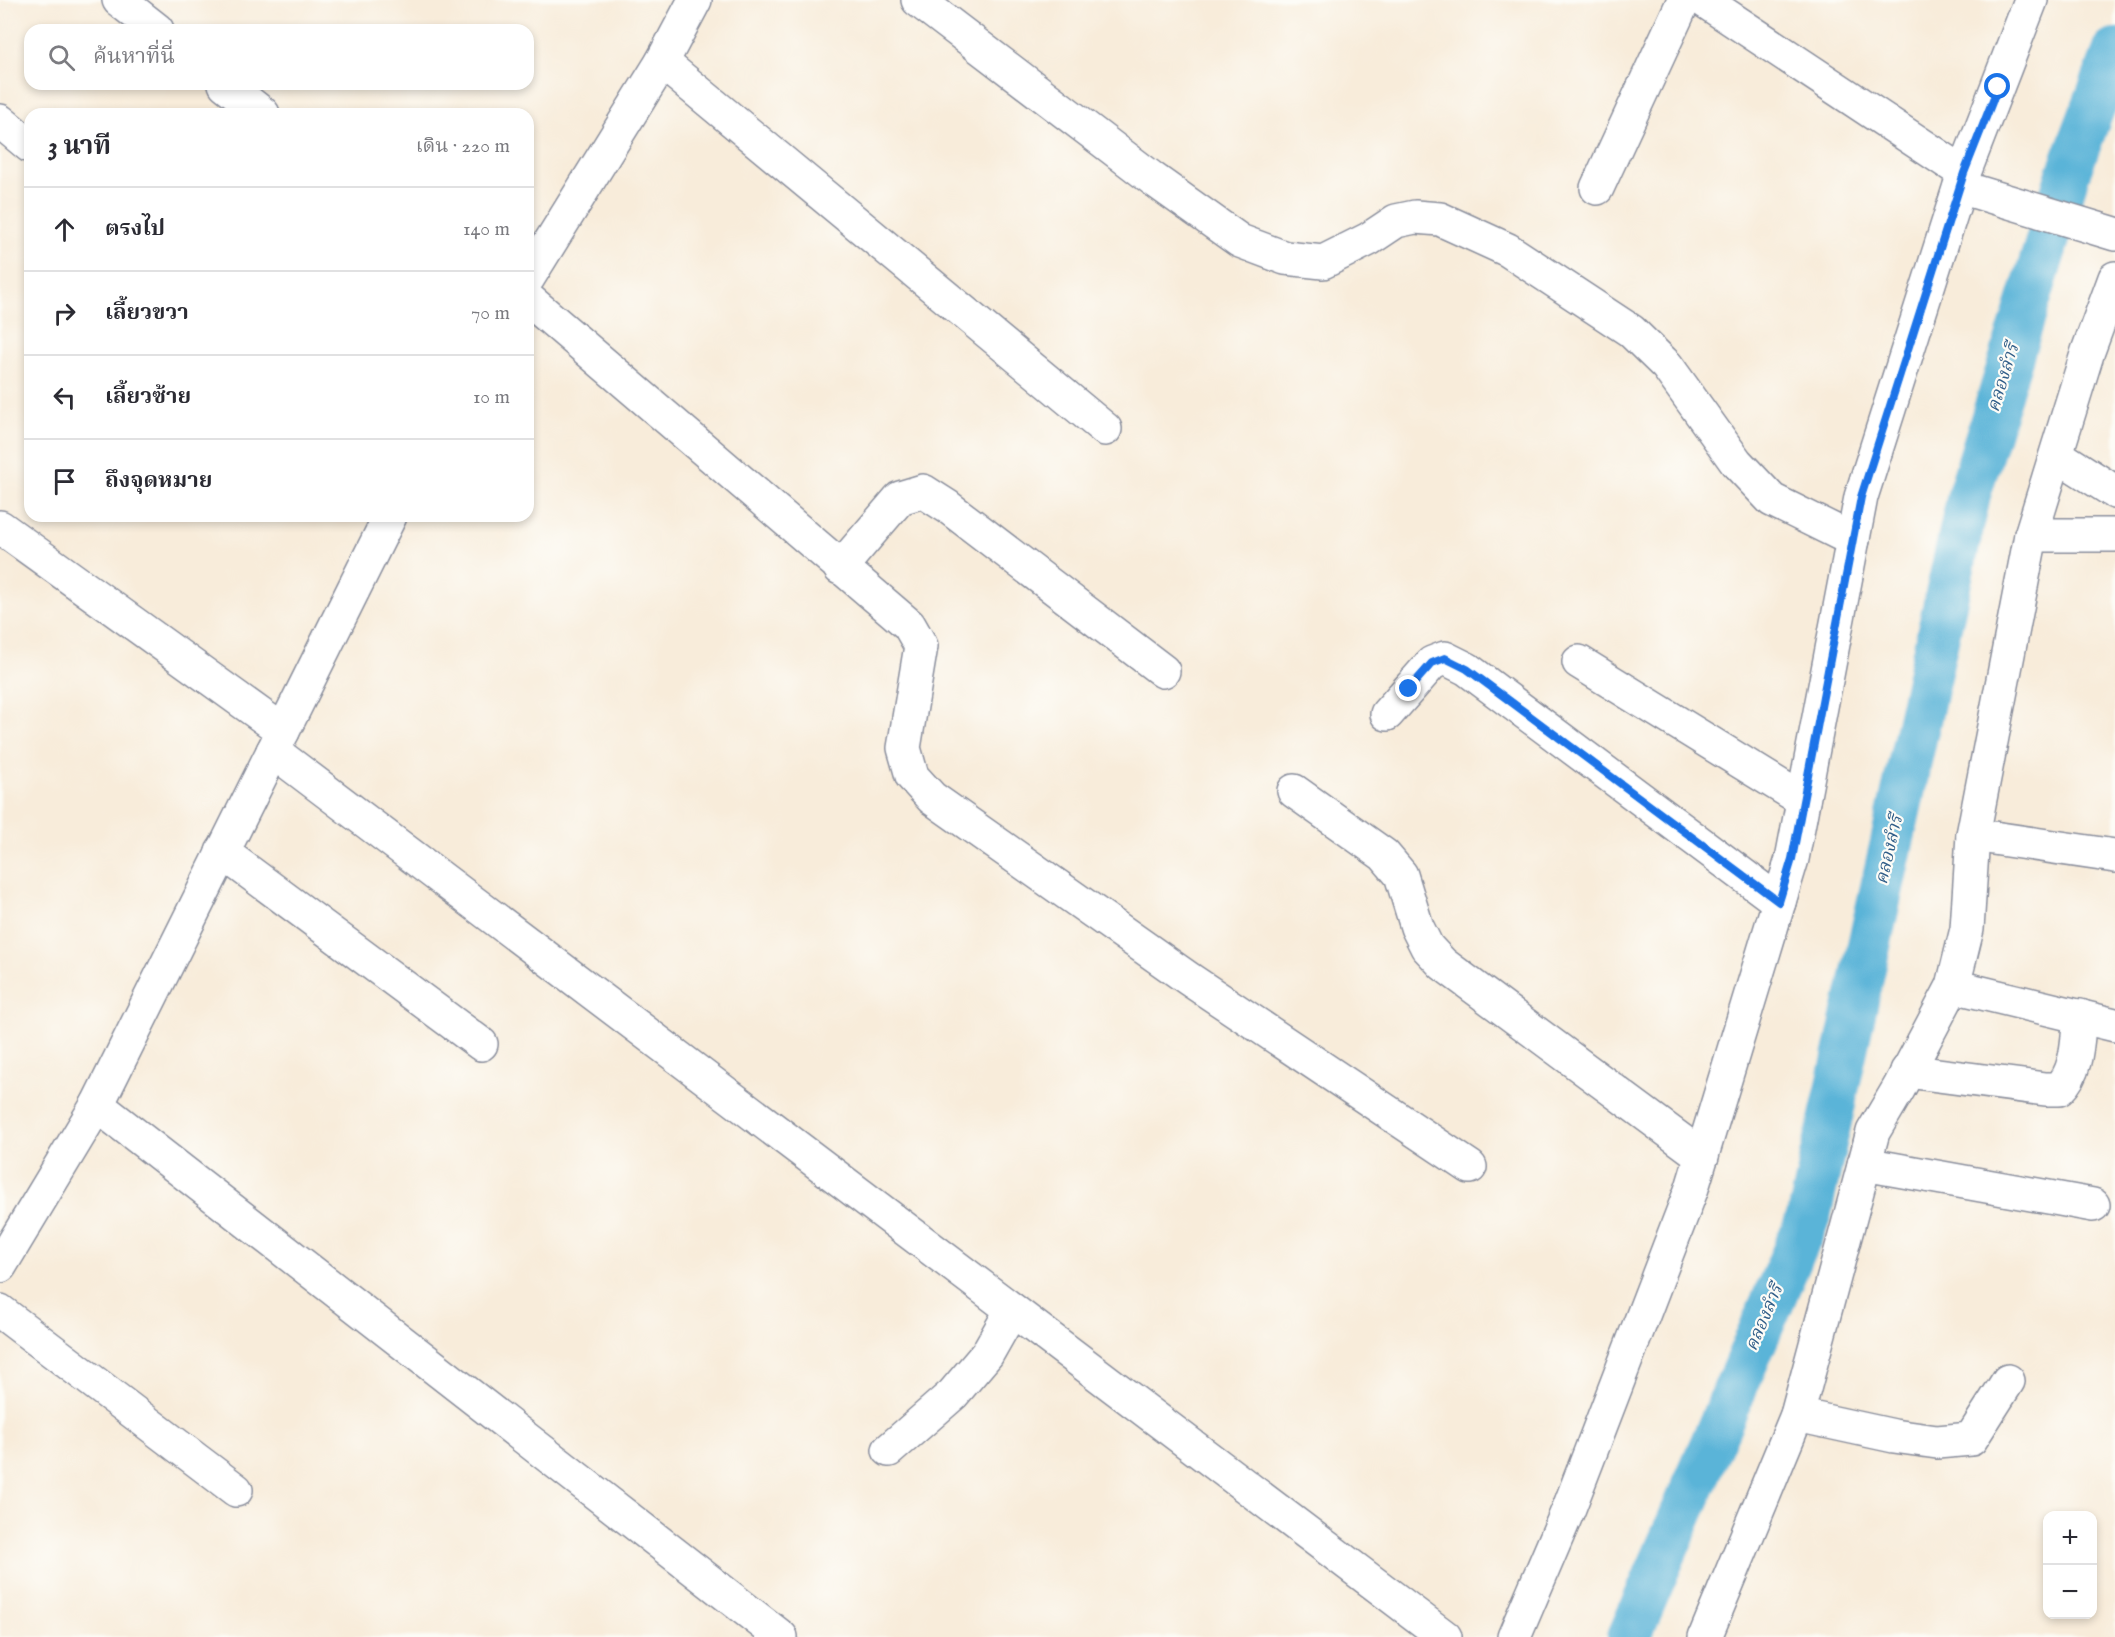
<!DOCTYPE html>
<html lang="th">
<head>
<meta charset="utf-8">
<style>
  :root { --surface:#fff; --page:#f7f7f7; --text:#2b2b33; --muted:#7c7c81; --line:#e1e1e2 }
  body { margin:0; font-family:"IM FELL English","Noto Serif Thai",serif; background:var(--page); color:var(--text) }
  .controls { position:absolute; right:18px; bottom:18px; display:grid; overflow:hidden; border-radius:12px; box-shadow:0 3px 9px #0003 }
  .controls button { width:54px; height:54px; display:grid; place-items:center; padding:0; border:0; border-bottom:2px solid var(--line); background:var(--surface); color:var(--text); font:30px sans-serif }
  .stop { position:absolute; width:18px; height:18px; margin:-14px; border:4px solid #1a73e8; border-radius:50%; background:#fff }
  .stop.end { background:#1a73e8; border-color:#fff; box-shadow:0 2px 6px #0008 }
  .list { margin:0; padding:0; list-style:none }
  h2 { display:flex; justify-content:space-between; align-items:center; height:78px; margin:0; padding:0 24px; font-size:26px }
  h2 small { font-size:20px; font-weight:400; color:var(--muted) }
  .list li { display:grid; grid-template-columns:39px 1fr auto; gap:18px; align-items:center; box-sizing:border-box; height:84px; padding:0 24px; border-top:2px solid var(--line) }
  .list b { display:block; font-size:22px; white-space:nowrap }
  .list em { font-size:20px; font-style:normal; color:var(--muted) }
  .icon { flex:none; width:33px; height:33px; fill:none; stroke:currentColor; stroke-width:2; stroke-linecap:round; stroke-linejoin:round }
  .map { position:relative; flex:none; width:2115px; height:1637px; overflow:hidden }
  .search { position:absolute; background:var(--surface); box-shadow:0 3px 9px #0003; left:24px; top:24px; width:510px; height:66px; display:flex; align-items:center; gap:15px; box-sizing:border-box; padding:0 21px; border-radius:18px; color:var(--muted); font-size:22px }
  .panel { position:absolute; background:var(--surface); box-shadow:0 3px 9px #0003; left:24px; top:108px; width:510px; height:414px; border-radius:18px }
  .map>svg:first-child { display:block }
</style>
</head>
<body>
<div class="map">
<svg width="2115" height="1637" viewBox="0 0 2115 1637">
  <rect width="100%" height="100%" fill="#fdfcf7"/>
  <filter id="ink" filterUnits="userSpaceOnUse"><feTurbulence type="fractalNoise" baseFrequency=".0167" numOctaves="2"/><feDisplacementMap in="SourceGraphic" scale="12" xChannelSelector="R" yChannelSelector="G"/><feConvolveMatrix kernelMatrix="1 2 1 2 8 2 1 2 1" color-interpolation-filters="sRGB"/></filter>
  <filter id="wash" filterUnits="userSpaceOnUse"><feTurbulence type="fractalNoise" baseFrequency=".008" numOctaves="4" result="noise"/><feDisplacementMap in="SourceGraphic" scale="24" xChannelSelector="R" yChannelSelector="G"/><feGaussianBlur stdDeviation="1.35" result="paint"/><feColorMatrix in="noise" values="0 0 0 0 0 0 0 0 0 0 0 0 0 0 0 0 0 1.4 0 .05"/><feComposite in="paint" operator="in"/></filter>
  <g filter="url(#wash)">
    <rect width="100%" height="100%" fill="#f8ecda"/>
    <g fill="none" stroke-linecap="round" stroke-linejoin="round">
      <!-- canal -->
      <path stroke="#5ab4d8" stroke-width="44" d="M1629 1637 1809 1216 1970 491 2068 174 2115 50"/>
    </g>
  </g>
  <g filter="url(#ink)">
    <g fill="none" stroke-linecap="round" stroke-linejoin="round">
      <!-- minor casing -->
      <g stroke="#8a8e9c" stroke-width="36">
        <g id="minor">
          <path d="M119 0 157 30"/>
          <path d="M918 0 1153 179 1240 241 1285 258 1323 262 1369 239 1396 221 1415 217 1440 219 1508 250 1631 331 1667 366 1736 462 1772 500 1853 540"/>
          <path d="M1703 0 1964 173"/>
          <path d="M662 62 1105 429"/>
          <path d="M225 84 263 114"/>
          <path d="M0 121 30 146"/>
          <path d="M1960 187 2115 234"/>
          <path d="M1597 188 1684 0"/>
          <path d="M528 278 662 62 695 0"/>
          <path d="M528 299 909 625 921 646 904 748 912 776 932 798 1189 979 1470 1167"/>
          <path d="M2057 455 2115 492"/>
          <path d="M0 527 283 731"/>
          <path d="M2031 535H2115"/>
          <path d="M840 568 900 498 923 491 948 507 1163 671"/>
          <path d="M1579 662 1803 800"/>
          <path d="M1387 714 1432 663 1445 658 1467 669 1779 902"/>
          <path d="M273 751 1445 1637"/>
          <path d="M1294 791 1384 855 1401 875 1417 927 1427 947 1443 964 1702 1156"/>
          <path d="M1973 835 2115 856"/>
          <path d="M222 852 481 1044"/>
          <path d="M1953 986 2115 1025"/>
          <path d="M1907 1071 2045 1089H2059C2078 1071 2077 1041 2080 1016"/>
          <path d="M97 1105 781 1637"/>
          <path d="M1864 1164 2093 1205"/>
          <path d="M0 1266 97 1105 390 516"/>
          <path d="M0 1311 236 1490"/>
          <path d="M1797 1415 1894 1436 1937 1442 1971 1439 2008 1381"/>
          <path d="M889 1450 953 1394 987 1354 1012 1310"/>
          <path d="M1514 1637 1569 1508 1692 1188 1792 859 1861 497 1964 173 2031 0"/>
          <path d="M1705 1637 1797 1415 1873 1132 1899 1088 1953 986 1967 929 1973 835 2031 535 2088 351 2115 278"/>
        </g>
      </g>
      <!-- minor -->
      <use href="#minor" stroke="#fff" stroke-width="33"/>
    </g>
  </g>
  <g fill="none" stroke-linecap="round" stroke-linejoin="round" filter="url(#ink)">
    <!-- route -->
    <path stroke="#1a73e8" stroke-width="8" d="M1409 689 1432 663 1445 658 1467 669 1779 902 1792 859 1861 497 1964 173 1998 87"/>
  </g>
  <g text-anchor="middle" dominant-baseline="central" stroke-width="4.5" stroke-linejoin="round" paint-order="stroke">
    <!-- water labels -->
    <g font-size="18" font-style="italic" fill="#315e89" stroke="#fdfcf7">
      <text transform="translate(2004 378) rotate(-73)">คลองลำรี</text>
      <text transform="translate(1890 850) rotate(-77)">คลองลำรี</text>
      <text transform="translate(1765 1318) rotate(-67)">คลองลำรี</text>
    </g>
  </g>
</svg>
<div class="controls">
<button>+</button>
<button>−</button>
</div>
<div class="stop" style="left:1998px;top:87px"></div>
<div class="stop end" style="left:1409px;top:689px"></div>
<div class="search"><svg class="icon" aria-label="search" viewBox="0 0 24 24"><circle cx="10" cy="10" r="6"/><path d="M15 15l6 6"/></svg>ค้นหาที่นี่</div>
<section class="panel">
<h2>3 นาที<small>เดิน · 220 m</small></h2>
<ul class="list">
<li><svg class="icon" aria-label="ahead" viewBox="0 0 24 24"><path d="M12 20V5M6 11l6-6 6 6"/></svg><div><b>ตรงไป</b></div><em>140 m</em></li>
<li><svg class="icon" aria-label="right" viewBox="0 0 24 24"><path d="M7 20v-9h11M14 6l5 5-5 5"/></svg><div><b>เลี้ยวขวา</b></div><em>70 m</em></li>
<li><svg class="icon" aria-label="left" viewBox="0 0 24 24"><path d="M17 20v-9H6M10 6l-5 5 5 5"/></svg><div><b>เลี้ยวซ้าย</b></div><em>10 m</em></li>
<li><svg class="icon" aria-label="arrive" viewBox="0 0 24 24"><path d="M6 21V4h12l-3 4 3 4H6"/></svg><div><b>ถึงจุดหมาย</b></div></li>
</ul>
</section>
</div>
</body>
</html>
